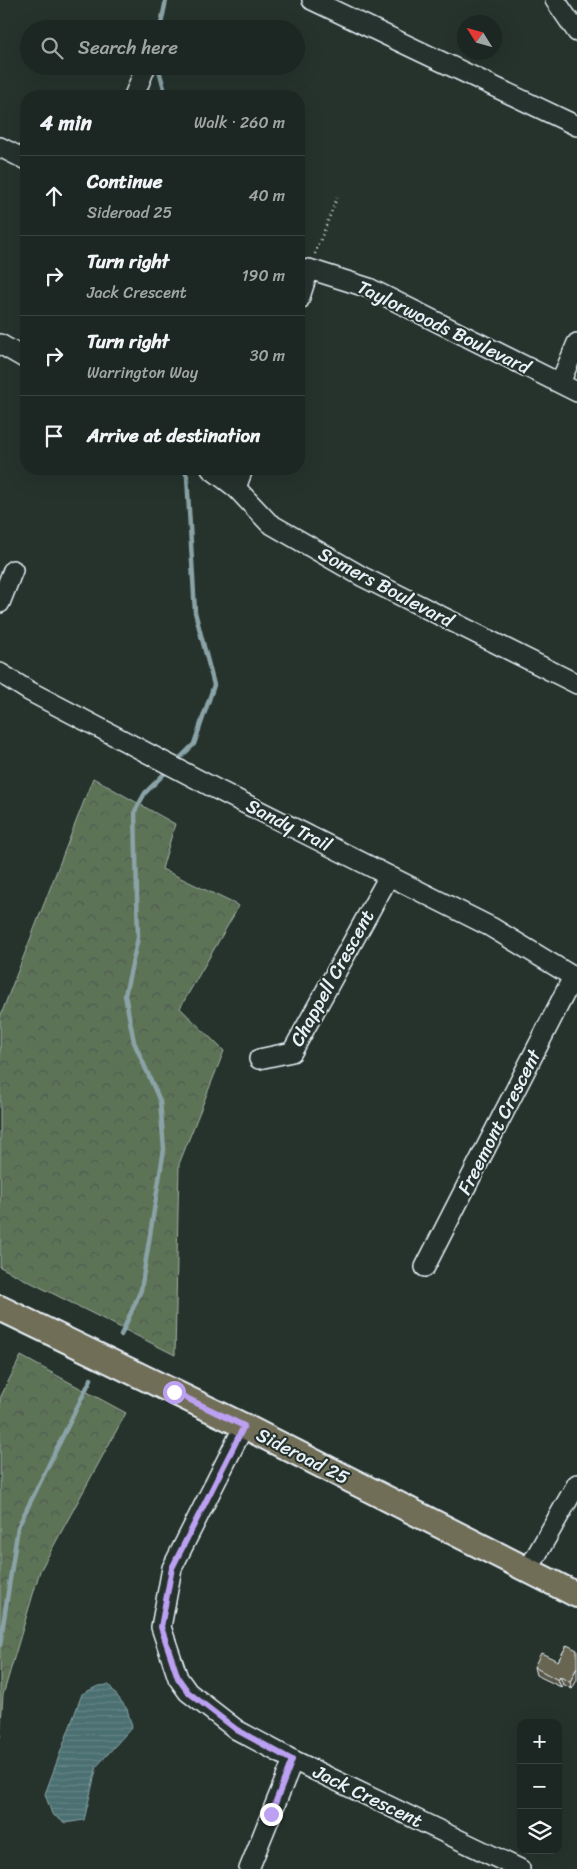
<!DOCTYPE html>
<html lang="en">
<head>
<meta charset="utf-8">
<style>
  :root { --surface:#1c2622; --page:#29322f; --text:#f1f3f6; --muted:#a0a5a5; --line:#3a4340 }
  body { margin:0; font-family:Sriracha,sans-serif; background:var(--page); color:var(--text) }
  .controls { position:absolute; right:15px; bottom:15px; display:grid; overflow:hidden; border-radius:10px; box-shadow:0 5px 20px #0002 }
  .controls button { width:45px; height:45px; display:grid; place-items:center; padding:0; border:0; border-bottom:1px solid var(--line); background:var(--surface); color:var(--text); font:25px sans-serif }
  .compass { position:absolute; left:457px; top:15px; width:45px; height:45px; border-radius:50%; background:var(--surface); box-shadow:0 5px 20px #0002; rotate:307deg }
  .stop { position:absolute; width:15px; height:15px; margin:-11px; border:4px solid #bca0f2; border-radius:50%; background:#fff }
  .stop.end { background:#bca0f2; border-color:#fff; box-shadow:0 1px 5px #0008 }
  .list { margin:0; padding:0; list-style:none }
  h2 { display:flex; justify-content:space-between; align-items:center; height:65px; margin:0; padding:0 20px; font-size:21px }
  h2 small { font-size:16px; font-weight:400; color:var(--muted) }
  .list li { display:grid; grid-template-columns:32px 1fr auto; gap:15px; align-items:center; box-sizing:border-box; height:80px; padding:0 20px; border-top:1px solid var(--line) }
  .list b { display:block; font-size:19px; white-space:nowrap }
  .list p { margin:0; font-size:16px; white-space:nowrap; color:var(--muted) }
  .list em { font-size:16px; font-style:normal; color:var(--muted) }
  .icon { flex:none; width:28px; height:28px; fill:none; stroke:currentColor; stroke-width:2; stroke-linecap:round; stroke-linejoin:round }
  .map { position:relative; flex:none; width:577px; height:1869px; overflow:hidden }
  .search { position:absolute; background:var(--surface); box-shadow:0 5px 20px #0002; left:20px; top:20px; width:285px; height:55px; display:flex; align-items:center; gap:12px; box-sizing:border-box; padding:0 18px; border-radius:28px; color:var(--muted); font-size:19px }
  .panel { position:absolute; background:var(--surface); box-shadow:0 5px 20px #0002; left:20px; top:90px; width:285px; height:385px; border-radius:20px }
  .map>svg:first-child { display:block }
</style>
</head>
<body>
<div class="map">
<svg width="577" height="1869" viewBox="0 0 577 1869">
  <defs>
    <pattern id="forest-crowns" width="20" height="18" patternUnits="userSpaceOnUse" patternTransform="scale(1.25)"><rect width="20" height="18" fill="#5d7357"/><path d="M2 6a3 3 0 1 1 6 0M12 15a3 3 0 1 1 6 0" fill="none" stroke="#505b50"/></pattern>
    <pattern id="water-rules" width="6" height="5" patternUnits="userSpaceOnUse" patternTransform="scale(1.25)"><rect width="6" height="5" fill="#4b6f71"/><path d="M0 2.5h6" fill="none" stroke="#658486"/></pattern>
  </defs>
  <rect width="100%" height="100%" fill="#26332d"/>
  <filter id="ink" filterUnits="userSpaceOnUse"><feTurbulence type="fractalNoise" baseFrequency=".02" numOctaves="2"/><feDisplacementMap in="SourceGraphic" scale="10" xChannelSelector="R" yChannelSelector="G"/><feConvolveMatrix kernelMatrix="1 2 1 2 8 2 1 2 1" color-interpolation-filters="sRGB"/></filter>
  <g filter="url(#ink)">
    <!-- forest -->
    <g fill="url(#forest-crowns)" stroke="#a2b2a8">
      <path d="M93 778 175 824 162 869 239 906 180 1008 224 1051 179 1164 175 1355 0 1267V1017Z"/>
      <path d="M21 1356 126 1413 40 1571 3 1695 0 1737V1398Z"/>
    </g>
    <!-- water -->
    <path fill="url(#water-rules)" stroke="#8aa3a7" d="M109 1685 127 1709 132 1727 97 1766 84 1820 65 1823 52 1814 45 1794 82 1694 98 1686Z"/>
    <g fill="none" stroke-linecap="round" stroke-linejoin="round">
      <!-- stream -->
      <g stroke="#8aa3a7" stroke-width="4.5">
        <path d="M160 29 166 0"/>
        <path d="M158 66 166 96"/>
        <path d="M175 763 194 744 214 685 195 612 187 476 183 469"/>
        <path d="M121 1335 141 1290 164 1149 160 1101 134 1042 125 995 138 938 135 811 145 793 168 770"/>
        <path d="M0 1645 18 1527 91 1379"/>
      </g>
      <!-- minor casing -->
      <g stroke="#e8f1f8" stroke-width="22">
        <g id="minor">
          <path d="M312 0 577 126"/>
          <path d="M555 0 577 32"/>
          <path d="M134 96 146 66"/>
          <path d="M0 147 26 160"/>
          <path d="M299 300 309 269 369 288 577 392"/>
          <path d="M0 344 26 359"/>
          <path d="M560 383 577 343"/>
          <path d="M211 469 236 488 269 523 363 577 577 684"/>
          <path d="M236 488 243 469"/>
          <path d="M0 603 13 570"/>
          <path d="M0 673 29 691 216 789 491 927 577 979"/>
          <path d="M259 1059 292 1052 389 876"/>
          <path d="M425 1267 573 977"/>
          <path d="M244 1426 172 1568 161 1627 178 1678 188 1692 237 1730 293 1760 520 1869"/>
          <path d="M528 1570 577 1484"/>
          <path d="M249 1869 293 1760"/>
        </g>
      </g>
      <!-- major casing -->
      <g stroke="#e8f1f8" stroke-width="28">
        <path id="major" d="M0 1308 244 1426 577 1595"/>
      </g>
      <!-- path -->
      <path stroke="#e8f1f8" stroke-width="2.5" stroke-dasharray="1 4" stroke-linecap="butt" d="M315 254 338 195"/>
      <!-- minor -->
      <use href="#minor" stroke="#26332d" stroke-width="19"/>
      <!-- major -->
      <use href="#major" stroke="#716e59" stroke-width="24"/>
    </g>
    <!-- wall -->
    <path fill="#595746" stroke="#e8f1f8" d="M567 1645 572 1689 563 1684 561 1687 536 1675 534 1667 558 1661Z"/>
    <!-- shaded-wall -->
    <g fill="#494739" stroke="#e8f1f8">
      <path d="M577 1667V1680L572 1689 570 1682Z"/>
      <path d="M560 1677 563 1684 561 1687 558 1680Z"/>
    </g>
    <!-- building -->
    <path fill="#686551" stroke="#e8f1f8" d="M567 1645 577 1650V1667L570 1682 560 1677 558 1680 534 1667 541 1653 558 1661Z"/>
  </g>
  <g fill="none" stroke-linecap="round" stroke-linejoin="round" filter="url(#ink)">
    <!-- route -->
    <path stroke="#bca0f2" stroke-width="6" d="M174 1392 244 1426 172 1568 161 1627 178 1678 188 1692 237 1730 292 1760 271 1814"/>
  </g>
  <g text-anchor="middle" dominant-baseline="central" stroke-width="4" stroke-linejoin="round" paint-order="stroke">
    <!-- street labels -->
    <g font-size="19" fill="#e8f1f8" stroke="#26332d">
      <text transform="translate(444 327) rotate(26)">Taylorwoods Boulevard</text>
      <text transform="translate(386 587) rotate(28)">Somers Boulevard</text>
      <text transform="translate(289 825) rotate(27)">Sandy Trail</text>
      <text transform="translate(332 978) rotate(-61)">Chappell Crescent</text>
      <text transform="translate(499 1122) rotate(-63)">Freemont Crescent</text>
      <text transform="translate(303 1456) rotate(27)">Sideroad 25</text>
      <text transform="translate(368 1796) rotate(26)">Jack Crescent</text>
    </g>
  </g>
</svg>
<div class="controls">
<button>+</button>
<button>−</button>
<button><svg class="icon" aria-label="layers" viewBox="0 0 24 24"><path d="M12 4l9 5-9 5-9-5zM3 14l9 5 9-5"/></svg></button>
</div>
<svg class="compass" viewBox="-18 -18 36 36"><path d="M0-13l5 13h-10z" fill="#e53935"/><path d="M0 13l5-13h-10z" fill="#a0a5a5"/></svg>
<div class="stop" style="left:174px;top:1392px"></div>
<div class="stop end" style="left:271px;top:1814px"></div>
<div class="search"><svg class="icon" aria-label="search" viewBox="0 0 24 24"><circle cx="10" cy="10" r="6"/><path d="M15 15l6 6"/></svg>Search here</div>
<section class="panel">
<h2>4 min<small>Walk · 260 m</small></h2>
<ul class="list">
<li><svg class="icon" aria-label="ahead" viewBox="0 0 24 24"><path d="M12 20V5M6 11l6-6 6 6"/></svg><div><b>Continue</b><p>Sideroad 25</p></div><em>40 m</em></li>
<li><svg class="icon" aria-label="right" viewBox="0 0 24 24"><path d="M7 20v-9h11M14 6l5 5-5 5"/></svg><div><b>Turn right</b><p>Jack Crescent</p></div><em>190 m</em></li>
<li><svg class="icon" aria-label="right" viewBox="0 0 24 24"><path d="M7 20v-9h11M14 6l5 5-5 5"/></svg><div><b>Turn right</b><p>Warrington Way</p></div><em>30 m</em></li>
<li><svg class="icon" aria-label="arrive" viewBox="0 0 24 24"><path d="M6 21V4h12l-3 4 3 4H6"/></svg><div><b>Arrive at destination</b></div></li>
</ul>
</section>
</div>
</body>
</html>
